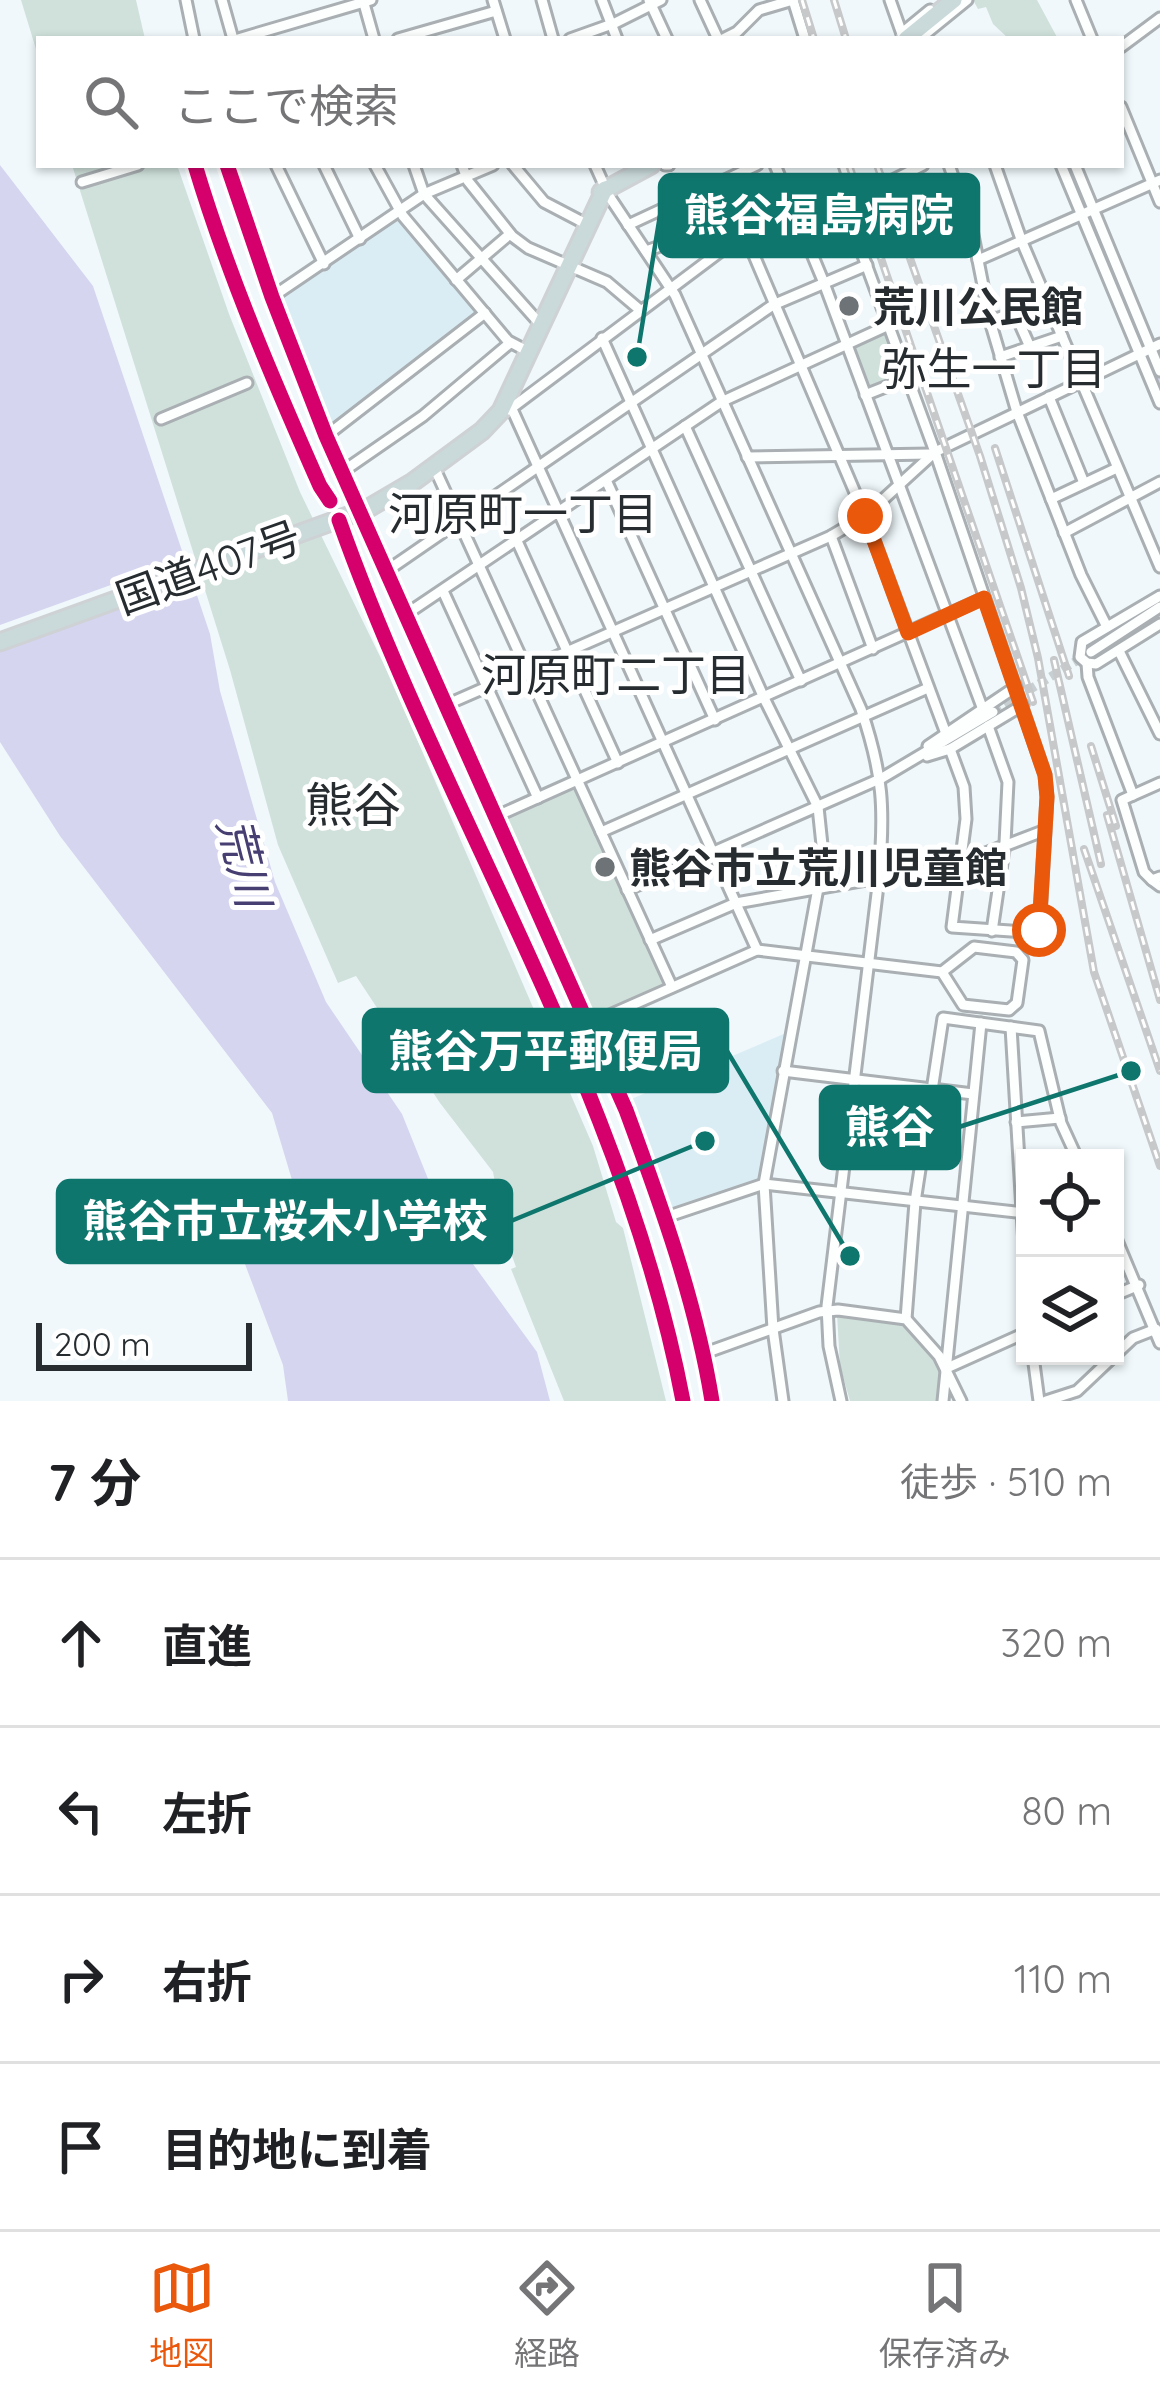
<!DOCTYPE html>
<html lang="ja">
<head>
<meta charset="utf-8">
<style>
  :root { --surface:#fff; --page:#f2f2f2; --text:#202124; --muted:#757577; --line:#e0e0e0; --accent:#ea580c }
  body { margin:0; font-family:Quicksand,"Noto Sans JP",sans-serif; background:var(--page); color:var(--text) }
  .controls { position:absolute; right:36px; bottom:36px; display:grid; overflow:hidden; border-radius:0px; box-shadow:0 3px 9px #0004 }
  .controls button { width:108px; height:108px; display:grid; place-items:center; padding:0; border:0; border-bottom:3px solid var(--line); background:var(--surface); color:var(--text); font:60px sans-serif }
  .scale { position:absolute; left:36px; bottom:30px; width:216px; box-sizing:border-box; padding-left:12px; border:6px solid #262c2f; border-top:0; font-size:33px; line-height:42px; white-space:nowrap; color:#262c2f; -webkit-text-stroke:9px #fff; paint-order:stroke }
  .stop { position:absolute; width:36px; height:36px; margin:-27px; border:9px solid #ea580c; border-radius:50%; background:#fff }
  .stop.end { background:#ea580c; border-color:#fff; box-shadow:0 3px 12px #0008 }
  .list { margin:0; padding:0; list-style:none }
  h2 { display:flex; justify-content:space-between; align-items:center; height:156px; margin:0; padding:0 48px; font-size:51px }
  h2 small { font-size:39px; font-weight:400; color:var(--muted) }
  .list li { display:grid; grid-template-columns:78px 1fr auto; gap:36px; align-items:center; box-sizing:border-box; height:168px; padding:0 48px; border-top:3px solid var(--line) }
  .list b { display:block; font-size:45px; white-space:nowrap }
  .list em { font-size:39px; font-style:normal; color:var(--muted) }
  .icon { flex:none; width:66px; height:66px; fill:none; stroke:currentColor; stroke-width:2; stroke-linecap:round; stroke-linejoin:round }
  .map { position:relative; flex:none; width:1160px; height:1401px; overflow:hidden }
  .search { position:absolute; background:var(--surface); box-shadow:0 3px 9px #0004; left:36px; right:36px; top:36px; height:132px; display:flex; align-items:center; gap:30px; box-sizing:border-box; padding:0 42px; border-radius:0px; color:var(--muted); font-size:45px }
  .sheet { height:828px; background:var(--surface) }
  nav { display:flex; justify-content:space-around; align-items:center; box-sizing:border-box; height:168px; border-top:3px solid var(--line); background:var(--surface); font-size:33px; color:var(--muted) }
  nav a { display:grid; justify-items:center; gap:6px }
  nav .on { color:var(--accent) }
  .map>svg:first-child { display:block }
</style>
</head>
<body>
<div class="map">
<svg width="1160" height="1401" viewBox="0 0 1160 1401">
  <rect width="100%" height="100%" fill="#f0f8fb"/>
  <!-- built -->
  <g fill="#dbedf4">
    <path d="M395 219H400L477 313 331 428 278 297Z"/>
    <path d="M786 1033 761 1178 671 1211 666 1208 629 1100Z"/>
  </g>
  <!-- green -->
  <g fill="#d0e1db">
    <path d="M21 0H136L145 39H39V59Z"/>
    <path d="M973 0H1037L1058 39H1009L993 24 986 7 978 9Z"/>
    <path d="M72 165H177L229 314 300 492 390 677 593 1146 616 1222 623 1228 666 1401H564L511 1269 516 1267 505 1237 493 1172 440 1103 356 976 338 983 278 845 230 670Z"/>
    <path d="M887 331 904 377 867 391 851 347Z"/>
    <path d="M576 785 667 985 590 1019 503 819Z"/>
    <path d="M837 1314 905 1322 941 1362 939 1401H850L840 1366Z"/>
  </g>
  <!-- water -->
  <path fill="#d5d5f0" d="M0 165 93 286 210 634 220 691 275 882 326 1002 402 1114 449 1231 537 1352 550 1401H288L283 1365 225 1211 248 1187 287 1240 300 1226 292 1180 272 1113 60 836 0 742Z"/>
  <!-- pier -->
  <path fill="#f0f8fb" d="M191 556 198 577 0 649V625Z"/>
  <g fill="none" stroke-linecap="round" stroke-linejoin="round">
    <!-- river -->
    <g stroke="#d5d5f0" stroke-width="14">
      <path d="M1069 165 1080 193"/>
      <path d="M1090 217 1143 345"/>
      <path d="M1148 357 1160 386"/>
    </g>
    <!-- minor-tunnel -->
    <path stroke="#c8cfd2" stroke-width="9" stroke-dasharray="9 4.5" stroke-linecap="butt" d="M993 712 1091 652"/>
    <!-- minor casing -->
    <g stroke="#a9afb2" stroke-width="15">
      <g id="minor">
        <path d="M186 0 194 39"/>
        <path d="M222 0 233 39"/>
        <path d="M363 0 374 39"/>
        <path d="M493 0 505 39"/>
        <path d="M542 0 553 39"/>
        <path d="M602 0 617 39"/>
        <path d="M649 0 667 39"/>
        <path d="M700 0 718 39"/>
        <path d="M793 0 805 39"/>
        <path d="M890 0 902 34"/>
        <path d="M1076 0 1092 39"/>
        <path d="M902 33 930 10"/>
        <path d="M238 39 371 0"/>
        <path d="M398 39 496 11"/>
        <path d="M570 39 615 23 661 0"/>
        <path d="M723 39 737 32 759 10 793 0"/>
        <path d="M919 39 967 0"/>
        <path d="M1121 47 1160 18"/>
        <path d="M1121 107 1160 202"/>
        <path d="M227 165 272 297 352 495"/>
        <path d="M276 165 324 264"/>
        <path d="M324 165 360 239"/>
        <path d="M375 165 403 216 508 341 529 352"/>
        <path d="M414 165 424 194 541 325"/>
        <path d="M462 165 468 181 512 236 528 248 607 282 640 310"/>
        <path d="M513 165 544 202 588 225"/>
        <path d="M595 165 609 196 675 295 861 709C883 774 885 808 879 877L827 1306 829 1346 841 1401"/>
        <path d="M665 165H669"/>
        <path d="M775 165 824 283 982 707"/>
        <path d="M844 165 855 199"/>
        <path d="M949 165 972 230 990 321 1017 412 1081 575 1107 627"/>
        <path d="M995 165 1022 242 1160 567"/>
        <path d="M1061 165 1160 403"/>
        <path d="M1075 165 1160 371"/>
        <path d="M82 182 138 165"/>
        <path d="M844 204 935 452 1045 775 1047 797 1039 933 952 927 966 819 964 787 950 749"/>
        <path d="M628 225 757 165"/>
        <path d="M747 239 865 516 945 731"/>
        <path d="M646 251 663 245 720 240H729L732 245"/>
        <path d="M978 260 1160 180"/>
        <path d="M456 280 510 234"/>
        <path d="M272 297 424 194 493 165"/>
        <path d="M1015 313 1030 347"/>
        <path d="M990 321 1047 301"/>
        <path d="M602 338 764 698 818 807 822 845 818 888 764 1184 773 1329 783 1401"/>
        <path d="M1000 357 1062 336"/>
        <path d="M865 395 908 378"/>
        <path d="M1049 397 1084 483"/>
        <path d="M507 398 757 950"/>
        <path d="M509 410 721 251 855 199 923 165"/>
        <path d="M161 419 247 383"/>
        <path d="M685 426 801 681"/>
        <path d="M326 436 485 313"/>
        <path d="M747 457 931 454"/>
        <path d="M434 467 672 987"/>
        <path d="M342 472 423 416 510 343"/>
        <path d="M606 480 715 720"/>
        <path d="M1051 499 1117 468"/>
        <path d="M367 530C431 658 486 790 543 921 611 1076 685 1232 712 1401"/>
        <path d="M1064 533 1160 482"/>
        <path d="M831 536 873 649"/>
        <path d="M517 541 618 763"/>
        <path d="M388 570 773 305 867 265"/>
        <path d="M443 591 538 798"/>
        <path d="M1160 596 1082 642 1080 657 1087 663 1096 664 1160 624"/>
        <path d="M408 613 721 402 889 325"/>
        <path d="M1119 651 1160 734"/>
        <path d="M1091 652 1160 607"/>
        <path d="M1087 663 1088 677 1133 795"/>
        <path d="M448 704 831 536 865 516 935 452 1160 344"/>
        <path d="M988 726 1008 782 1005 843 992 931"/>
        <path d="M928 746 1017 686"/>
        <path d="M927 756 950 749 1023 705"/>
        <path d="M497 816 984 598"/>
        <path d="M601 832 928 688"/>
        <path d="M1160 877 1152 880 1160 886"/>
        <path d="M1152 880 1144 872 1122 800 1160 783"/>
        <path d="M627 890 882 778 993 712"/>
        <path d="M650 940 736 903 957 864 1043 831"/>
        <path d="M589 1024 757 950 942 972 974 947 1016 952 1023 960 1017 1003 1009 1010 963 1005 942 972"/>
        <path d="M1011 1027 1025 1261"/>
        <path d="M783 1071 973 1094"/>
        <path d="M1016 1122 1060 1118"/>
        <path d="M666 1217 764 1184 1025 1213"/>
        <path d="M1115 1236 1160 1343"/>
        <path d="M1115 1295 1139 1285"/>
        <path d="M906 1319 915 1202 943 1018 1039 1031 1061 1123 1077 1158"/>
        <path d="M705 1353 819 1312 838 1310 906 1319 939 1356 961 1401"/>
        <path d="M1115 1355 1133 1338 1156 1329"/>
        <path d="M1033 1356 1039 1401"/>
        <path d="M947 1368 1025 1333"/>
        <path d="M943 1401 981 1023"/>
        <path d="M1046 1401 1077 1391 1114 1356"/>
      </g>
    </g>
    <!-- highway casing -->
    <g stroke="#ced2d4" stroke-width="21">
      <g id="highway">
        <path d="M906 39 954 0"/>
        <path d="M601 192 651 165"/>
        <path d="M0 642 367 509 413 482 482 431 501 411 605 189"/>
      </g>
    </g>
    <!-- minor -->
    <use href="#minor" stroke="#fdfefe" stroke-width="9"/>
    <!-- highway -->
    <use href="#highway" stroke="#cad9da" stroke-width="15"/>
    <!-- rail casing -->
    <g stroke="#c6c8c9" stroke-width="8">
      <g id="rail">
        <path d="M802 0 814 39"/>
        <path d="M834 0 846 39"/>
        <path d="M849 165 1033 702"/>
        <path d="M877 165 980 456 1021 588 1038 658 1094 972 1160 1166"/>
        <path d="M995 448 1069 676"/>
        <path d="M1054 660 1101 864"/>
        <path d="M1091 746 1116 826"/>
        <path d="M1107 815 1160 1000"/>
        <path d="M1084 849 1160 1071"/>
      </g>
    </g>
    <!-- rail -->
    <use href="#rail" stroke="#fff" stroke-width="3" stroke-dasharray="9" stroke-linecap="butt"/>
    <!-- cycleway casing -->
    <g stroke="#fff" stroke-width="22">
      <g id="cycleway">
        <path d="M195 165C228 275 274 382 320 486L330 501"/>
        <path d="M227 165 272 297 326 436 626 1110C661 1205 696 1301 712 1401"/>
        <path d="M339 520C444 816 624 1088 683 1401"/>
      </g>
    </g>
    <!-- cycleway -->
    <use href="#cycleway" stroke="#d6006c" stroke-width="15"/>
  </g>
  <g fill="none" stroke-linecap="round" stroke-linejoin="round">
    <!-- route -->
    <path stroke="#ea580c" stroke-width="15" d="M865 516 908 633 984 598 1045 775 1047 797 1039 930"/>
  </g>
  <!-- markers -->
  <g fill="#6d7376" stroke="#fff" stroke-width="4.5">
    <circle cx="849" cy="306" r="12"/>
    <circle cx="605" cy="867" r="12"/>
  </g>
  <g text-anchor="middle" dominant-baseline="central" stroke-width="10" stroke-linejoin="round" paint-order="stroke">
    <!-- poi labels -->
    <g font-size="42" font-weight="bold" fill="#262c2f" stroke="#fff" text-anchor="start">
      <text x="873" y="306">荒川公民館</text>
      <text x="629" y="867">熊谷市立荒川児童館</text>
    </g>
    <!-- street labels -->
    <g font-size="42" fill="#262c2f" stroke="#fff">
      <text transform="translate(208 567) rotate(-20)">国道407号</text>
    </g>
    <!-- neighbourhood labels -->
    <g font-size="45" fill="#262c2f" stroke="#fff">
      <text x="994" y="368">弥生一丁目</text>
      <text x="523" y="513">河原町一丁目</text>
      <text x="616" y="674">河原町二丁目</text>
    </g>
    <!-- water labels -->
    <g font-size="45" font-style="italic" fill="#473f72" stroke="#fff">
      <text transform="translate(245 862) rotate(76)">荒川</text>
    </g>
    <!-- quarter labels -->
    <g font-size="48" fill="#262c2f" stroke="#fff">
      <text x="353" y="804">熊谷</text>
    </g>
  </g>
  <!-- callouts -->
  <path fill="none" stroke="#0f766e" stroke-width="4.5" d="M637 357L660 215M850 1256L727 1051M1131 1071L959 1127M705 1141L511 1221"/>
  <g fill="#0f766e" stroke="#fff" stroke-width="4.5">
    <circle cx="637" cy="357" r="12"/>
    <circle cx="850" cy="1256" r="12"/>
    <circle cx="1131" cy="1071" r="12"/>
    <circle cx="705" cy="1141" r="12"/>
  </g>
  <g fill="#0f766e" stroke="#0f766e" stroke-width="4.5">
    <rect x="660" y="175" width="318" height="81" rx="12"/>
    <rect x="364" y="1010" width="363" height="81" rx="12"/>
    <rect x="821" y="1087" width="138" height="81" rx="12"/>
    <rect x="58" y="1181" width="453" height="81" rx="12"/>
  </g>
  <g font-size="45" text-anchor="middle" font-weight="bold" fill="#fff">
    <text x="819" y="231">熊谷福島病院</text>
    <text x="546" y="1067">熊谷万平郵便局</text>
    <text x="890" y="1143">熊谷</text>
    <text x="285" y="1237">熊谷市立桜木小学校</text>
  </g>
</svg>
<div class="controls">
<button><svg class="icon" aria-label="locate" viewBox="0 0 24 24"><circle cx="12" cy="12" r="6"/><path d="M12 2v4M12 18v4M2 12h4M18 12h4"/></svg></button>
<button><svg class="icon" aria-label="layers" viewBox="0 0 24 24"><path d="M12 4l9 5-9 5-9-5zM3 14l9 5 9-5"/></svg></button>
</div>
<div class="scale">200 m</div>
<div class="stop" style="left:1039px;top:930px"></div>
<div class="stop end" style="left:865px;top:516px"></div>
<div class="search"><svg class="icon" aria-label="search" viewBox="0 0 24 24"><circle cx="10" cy="10" r="6"/><path d="M15 15l6 6"/></svg>ここで検索</div>
</div>
<section class="sheet">
<h2>7 分<small>徒歩 · 510 m</small></h2>
<ul class="list">
<li><svg class="icon" aria-label="ahead" viewBox="0 0 24 24"><path d="M12 20V5M6 11l6-6 6 6"/></svg><div><b>直進</b></div><em>320 m</em></li>
<li><svg class="icon" aria-label="left" viewBox="0 0 24 24"><path d="M17 20v-9H6M10 6l-5 5 5 5"/></svg><div><b>左折</b></div><em>80 m</em></li>
<li><svg class="icon" aria-label="right" viewBox="0 0 24 24"><path d="M7 20v-9h11M14 6l5 5-5 5"/></svg><div><b>右折</b></div><em>110 m</em></li>
<li><svg class="icon" aria-label="arrive" viewBox="0 0 24 24"><path d="M6 21V4h12l-3 4 3 4H6"/></svg><div><b>目的地に到着</b></div></li>
</ul>
</section>
<nav>
<a class="on"><svg class="icon" aria-label="map" viewBox="0 0 24 24"><path d="M3 6l6-2 6 2 6-2v14l-6 2-6-2-6 2zM9 4v14M15 6v14"/></svg>地図</a>
<a><svg class="icon" aria-label="directions" viewBox="0 0 24 24"><path d="M12 3l9 9-9 9-9-9zM9 14v-3h6M13 9l2 2-2 2"/></svg>経路</a>
<a><svg class="icon" aria-label="saved" viewBox="0 0 24 24"><path d="M7 4h10v16l-5-4-5 4z"/></svg>保存済み</a>
</nav>
</body>
</html>
